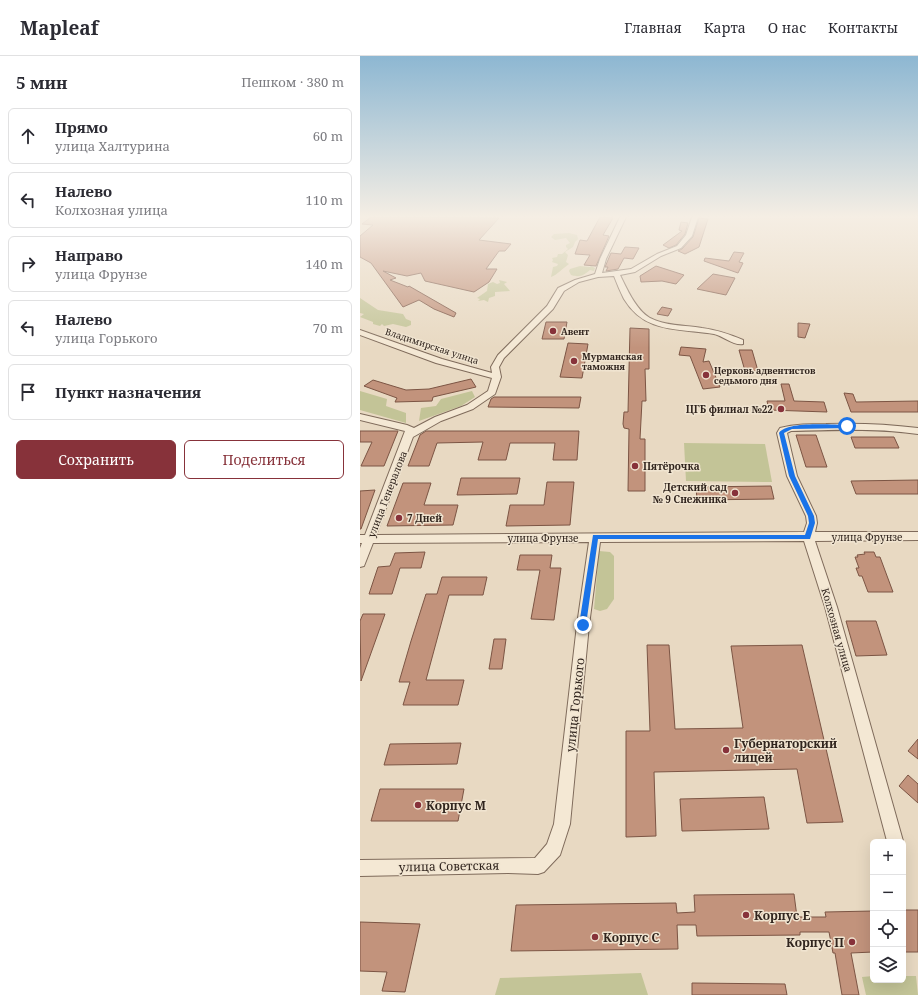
<!DOCTYPE html>
<html lang="ru">
<head>
<meta charset="utf-8">
<style>
  :root { --surface:#fff; --page:#f7f7f7; --text:#2b2b33; --muted:#7c7c81; --line:#e1e1e2; --accent:#87323a }
  body { margin:0; font-family:"Noto Serif",serif; background:var(--page); color:var(--text) }
  .controls { position:absolute; right:12px; bottom:12px; display:grid; overflow:hidden; border-radius:6px; box-shadow:0 4px 16px #0002 }
  .controls button { width:36px; height:36px; display:grid; place-items:center; padding:0; border:0; border-bottom:1px solid var(--line); background:var(--surface); color:var(--text); font:20px sans-serif }
  .stop { position:absolute; width:12px; height:12px; margin:-9px; border:3px solid #1a73e8; border-radius:50%; background:#fff }
  .stop.end { background:#1a73e8; border-color:#fff; box-shadow:0 1px 4px #0008 }
  .list { margin:0; padding:0; list-style:none }
  h2 { display:flex; justify-content:space-between; align-items:center; height:52px; margin:0; padding:0 16px; font-size:17px }
  h2 small { font-size:13px; font-weight:400; color:var(--muted) }
  .list li { display:grid; grid-template-columns:26px 1fr auto; gap:12px; align-items:center; box-sizing:border-box; height:56px; margin:0 8px 8px; padding:0 8px; border:1px solid var(--line); border-radius:6px }
  .list b { display:block; font-size:15px; white-space:nowrap }
  .list p { margin:0; font-size:13px; white-space:nowrap; color:var(--muted) }
  .list em { font-size:13px; font-style:normal; color:var(--muted) }
  .actions { display:flex; gap:8px; padding:12px 16px }
  .actions a { flex:1; padding:9px 0; border:1px solid var(--accent); border-radius:6px; text-align:center; font-size:14px; color:var(--accent) }
  .actions .main { background:var(--accent); color:#fff }
  .icon { flex:none; width:22px; height:22px; fill:none; stroke:currentColor; stroke-width:2; stroke-linecap:round; stroke-linejoin:round }
  .map { position:relative; flex:none; width:558px; height:939px; overflow:hidden }
  header { display:flex; align-items:center; gap:24px; box-sizing:border-box; height:56px; padding:0 20px; background:var(--surface); border-bottom:1px solid var(--line) }
  header strong { font-size:19px }
  nav { display:flex; gap:22px; margin-inline-start:auto; font-size:14px }
  main { display:flex }
  aside { flex:1; background:var(--surface) }
  .map>svg:first-child { display:block }
</style>
</head>
<body>
<header>
<strong>Mapleaf</strong>
<nav><a>Главная</a><a>Карта</a><a>О нас</a><a>Контакты</a></nav>
</header>
<main>
<aside>
<h2>5 мин<small>Пешком · 380 m</small></h2>
<ul class="list">
<li><svg class="icon" aria-label="ahead" viewBox="0 0 24 24"><path d="M12 20V5M6 11l6-6 6 6"/></svg><div><b>Прямо</b><p>улица Халтурина</p></div><em>60 m</em></li>
<li><svg class="icon" aria-label="left" viewBox="0 0 24 24"><path d="M17 20v-9H6M10 6l-5 5 5 5"/></svg><div><b>Налево</b><p>Колхозная улица</p></div><em>110 m</em></li>
<li><svg class="icon" aria-label="right" viewBox="0 0 24 24"><path d="M7 20v-9h11M14 6l5 5-5 5"/></svg><div><b>Направо</b><p>улица Фрунзе</p></div><em>140 m</em></li>
<li><svg class="icon" aria-label="left" viewBox="0 0 24 24"><path d="M17 20v-9H6M10 6l-5 5 5 5"/></svg><div><b>Налево</b><p>улица Горького</p></div><em>70 m</em></li>
<li><svg class="icon" aria-label="arrive" viewBox="0 0 24 24"><path d="M6 21V4h12l-3 4 3 4H6"/></svg><div><b>Пункт назначения</b></div></li>
</ul>
<div class="actions"><a class="main">Сохранить</a><a>Поделиться</a></div>
</aside>
<div class="map">
<svg width="558" height="939" viewBox="0 0 558 939">
  <rect width="100%" height="100%" fill="#e8d9c2"/>
  <!-- green -->
  <g fill="#c3c497">
    <path d="M209 177 217 179 218 183 215 186 213 191 205 196 208 199 206 206 209 208C203 212 197 219 191 221L193 211 197 210 198 208 192 206 193 204 192 202 197 201 198 198H202L208 193 206 191V189L210 187 206 182 195 184 191 181 194 178Z"/>
    <path d="M220 210 230 211 231 210 235 212 234 215 230 214C224 219 220 222 211 219L209 215 210 213Z"/>
    <path d="M139 224 147 226 144 228 150 235 135 236V240L129 242 128 246 124 244 118 245 120 243 117 242 127 235 128 228 133 226 137 228 140 227Z"/>
    <path d="M0 242 18 254 43 258 46 263 51 265V269L46 271 33 268 24 270 22 268 20 270 13 268V266L0 261 4 258 0 257Z"/>
    <path d="M0 335 27 343 26 350 46 357V367L0 354Z"/>
    <path d="M112 335 115 341 101 350 59 365 61 352 76 350 81 343Z"/>
    <path d="M324 387 405 388 412 426 326 425Z"/>
    <path d="M239 495 250 496 254 500V543L247 553 240 555 234 553Z"/>
    <path d="M281 917 288 939H135L140 922Z"/>
    <path d="M513 920V924H543V920H556L558 939H506L502 921Z"/>
  </g>
  <!-- building -->
  <g fill="#c2937c" stroke="#7c5544">
    <path d="M11 161 139 162 119 184 151 188 145 195H139L126 213H137L129 226 114 236 65 225 61 217 47 220 23 215 36 222 30 224 48 231 49 230 96 257 94 261 74 253 59 244 43 251 11 207 0 201V180L13 169 2 168Z"/>
    <path d="M240 161 253 162 243 179 249 180 236 210 224 209 230 199 215 198 220 184 227 185Z"/>
    <path d="M339 162 348 163 339 191 325 198 318 195 322 193 333 181Z"/>
    <path d="M321 166 328 167 325 178 316 189 309 192 303 189 322 175 319 174Z"/>
    <path d="M265 191 279 192 273 203 264 202 258 213 246 215 248 211H245L251 197 261 198Z"/>
    <path d="M374 196 384 197 379 206 383 207 378 217 344 205 345 202 369 205Z"/>
    <path d="M296 210 324 219 316 228 302 225 281 226 280 220Z"/>
    <path d="M353 218 375 222 366 239 337 233Z"/>
    <path d="M302 251 312 253 308 260 297 258Z"/>
    <path d="M186 266H207L204 283H182Z"/>
    <path d="M438 267 450 268 445 282 438 281Z"/>
    <path d="M270 272 289 273V313H285L286 345H282L280 383H285V435H268L269 373 264 372 263 368 264 356H268Z"/>
    <path d="M208 287 228 288 222 322 200 321Z"/>
    <path d="M321 291 346 293 343 306 349 305 360 331 343 333 330 300 319 299Z"/>
    <path d="M379 294H392L398 315H385Z"/>
    <path d="M111 323 116 331 73 341 72 345 35 346 37 342 4 330 13 324 46 334 69 333Z"/>
    <path d="M421 328H429L434 345 464 346 467 356 409 354 407 345H425Z"/>
    <path d="M484 337 493 338 496 346 558 345V356H491Z"/>
    <path d="M134 341H221L219 352 128 351 131 343Z"/>
    <path d="M0 375H38L24 410H1L12 386H0Z"/>
    <path d="M66 375H219L217 404H193L195 387H150L146 404H118L123 386 77 387 69 410H48L60 379Z"/>
    <path d="M436 379H456L467 411H446Z"/>
    <path d="M491 381H534L539 392H495Z"/>
    <path d="M101 422H160L157 438 97 439Z"/>
    <path d="M558 424V438H496L491 425Z"/>
    <path d="M187 426H214L210 469 146 470 150 449H184Z"/>
    <path d="M43 427H71L64 449H98L93 469 27 470Z"/>
    <path d="M411 430 414 443 337 444 336 431Z"/>
    <path d="M15 434 1 473H0V435Z"/>
    <path d="M65 496 61 512H40L32 538H9L18 511 30 510 35 497Z"/>
    <path d="M504 496H514L516 501H520L533 536H508L502 520H499L496 512H499L495 501H498L497 499 505 498Z"/>
    <path d="M160 499H192L190 512H201L194 564 171 563 180 514H157Z"/>
    <path d="M82 521H127L123 539H89L66 624H104L98 649H43L50 626H39L51 585 66 538H77Z"/>
    <path d="M3 558H25L1 625 0 565Z"/>
    <path d="M486 565H516L527 599 496 600Z"/>
    <path d="M134 583H146L142 613H129Z"/>
    <path d="M287 589H309L315 673 383 672 371 590 442 589 483 766 447 767 437 713 294 716 296 780 266 781V675H290Z"/>
    <path d="M558 683V703L548 695Z"/>
    <path d="M101 687 97 708 24 709 30 688Z"/>
    <path d="M548 719 558 728V747L539 730Z"/>
    <path d="M20 733H104L98 765H11Z"/>
    <path d="M404 741 409 773 322 775 320 743Z"/>
    <path d="M434 838 437 861H466L465 856 513 855V896L491 897 499 939H482L475 897H473L469 876H440V879L337 880 336 869H317L318 893 151 895 156 849 316 847 317 857 335 856 334 839Z"/>
    <rect x="543" y="854" width="15" height="42"/>
    <path d="M0 866 60 868 45 936 22 935 27 916 0 915Z"/>
    <path d="M332 927 425 928 427 939H332Z"/>
  </g>
  <g fill="none" stroke-linecap="round" stroke-linejoin="round">
    <!-- street casing -->
    <g stroke="#7f6b5b" stroke-width="2">
      <path id="street" d="M260 161H266L246 203 242 217 271 213 297 198 317 190 326 179 332 161H338L332 180 321 192 301 200 275 216 260 219C267 233 276 254 290 262 305 270 325 269 342 272 357 274 369 278 383 284V288C374 290 363 280 354 278 319 272 285 278 264 243 260 235 257 228 254 220L238 221 219 226 204 235 193 253 144 302 139 311 141 321 135 338 113 353 81 365 53 381 16 479 444 476 447 467 446 460 427 420 417 377 420 372C435 368 450 368 466 368 497 367 527 368 558 372V378C516 372 474 374 431 375L427 377 437 420 456 460 457 467 455 476H558V484L455 485 477 551 543 785H527L465 551 444 485 240 486 229 569 210 768 200 799 184 816 178 818 148 817 0 820V804L175 802 187 788 194 768 217 569 229 486 13 487 4 510 0 511V492L2 487H0V479H5L45 375 0 364V358L47 369 54 372 75 361 107 349 128 335 132 322 76 307 0 279V274L82 303 132 317 131 311 138 299 187 250 198 232 215 224 235 218 240 203Z"/>
    </g>
    <!-- street -->
    <use href="#street" fill="#f4e8d4" fill-rule="evenodd"/>
  </g>
  <!-- sky -->
  <linearGradient id="sky" x2="0" y2="1"><stop stop-color="#8db7d2"/><stop offset="0.55" stop-color="#f5eee4"/><stop offset="1" stop-color="#f5eee4" stop-opacity="0"/></linearGradient>
  <rect width="558" height="292" fill="url(#sky)"/>
  <!-- route -->
  <path fill="#1a73e8" d="M487 369H489V372L432 373 424 377 435 420 454 460 455 467 450 483H238L226 569 223 572 220 571 219 569 233 479H445L449 467 448 460 429 420 419 377C427 365 472 369 487 369Z"/>
  <!-- markers -->
  <g fill="#87323a" stroke="#f0e4d0" stroke-width="1.5">
    <circle cx="193" cy="275" r="4"/>
    <circle cx="214" cy="305" r="4"/>
    <circle cx="346" cy="319" r="4"/>
    <circle cx="421" cy="353" r="4"/>
    <circle cx="275" cy="410" r="4"/>
    <circle cx="375" cy="437" r="4"/>
    <circle cx="39" cy="462" r="4"/>
    <circle cx="366" cy="694" r="4"/>
    <circle cx="58" cy="749" r="4"/>
    <circle cx="386" cy="859" r="4"/>
    <circle cx="235" cy="881" r="4"/>
    <circle cx="492" cy="886" r="4"/>
  </g>
  <g text-anchor="middle" dominant-baseline="central" stroke-width="3" stroke-linejoin="round" paint-order="stroke">
    <!-- far-poi labels -->
    <g font-size="9" font-weight="bold" fill="#31251e" stroke="#f0e4d0" text-anchor="start">
      <text x="201" y="275">Авент</text>
      <text x="222" y="300">Мурманская<tspan x="222" dy="10">таможня</tspan></text>
      <text x="354" y="314">Церковь адвентистов<tspan x="354" dy="10">седьмого дня</tspan></text>
    </g>
    <!-- far-street labels -->
    <g font-size="9" fill="#31251e" stroke="#f0e4d0">
      <text transform="translate(72 290) rotate(18)">Владимирская улица</text>
    </g>
    <!-- poi labels -->
    <g font-size="10" font-weight="bold" fill="#31251e" stroke="#f0e4d0" text-anchor="end">
      <text x="413" y="353">ЦГБ филиал №22</text>
      <text x="283" y="410" text-anchor="start">Пятёрочка</text>
      <text x="367" y="431">Детский сад<tspan x="367" dy="12">№ 9 Снежинка</tspan></text>
      <text x="47" y="462" text-anchor="start">7 Дней</text>
    </g>
    <!-- street labels -->
    <g font-size="10" fill="#31251e" stroke="#f0e4d0">
      <text transform="translate(27 438) rotate(-69)">улица Генералова</text>
      <text x="507" y="481">улица Фрунзе</text>
      <text x="183" y="482">улица Фрунзе</text>
      <text transform="translate(477 574) rotate(74)">Колхозная улица</text>
    </g>
    <!-- near-street labels -->
    <g font-size="12" fill="#31251e" stroke="#f0e4d0">
      <text transform="translate(215 649) rotate(-84)">улица Горького</text>
      <text transform="translate(89 810) rotate(-1)">улица Советская</text>
    </g>
    <!-- near-poi labels -->
    <g font-size="12" font-weight="bold" fill="#31251e" stroke="#f0e4d0" text-anchor="start">
      <text x="374" y="687">Губернаторский<tspan x="374" dy="14">лицей</tspan></text>
      <text x="66" y="749">Корпус M</text>
      <text x="394" y="859">Корпус Е</text>
      <text x="243" y="881">Корпус С</text>
      <text x="484" y="886" text-anchor="end">Корпус П</text>
    </g>
  </g>
</svg>
<div class="controls">
<button>+</button>
<button>−</button>
<button><svg class="icon" aria-label="locate" viewBox="0 0 24 24"><circle cx="12" cy="12" r="6"/><path d="M12 2v4M12 18v4M2 12h4M18 12h4"/></svg></button>
<button><svg class="icon" aria-label="layers" viewBox="0 0 24 24"><path d="M12 4l9 5-9 5-9-5zM3 14l9 5 9-5"/></svg></button>
</div>
<div class="stop" style="left:487px;top:370px"></div>
<div class="stop end" style="left:223px;top:569px"></div>
</div>
</main>
</body>
</html>
